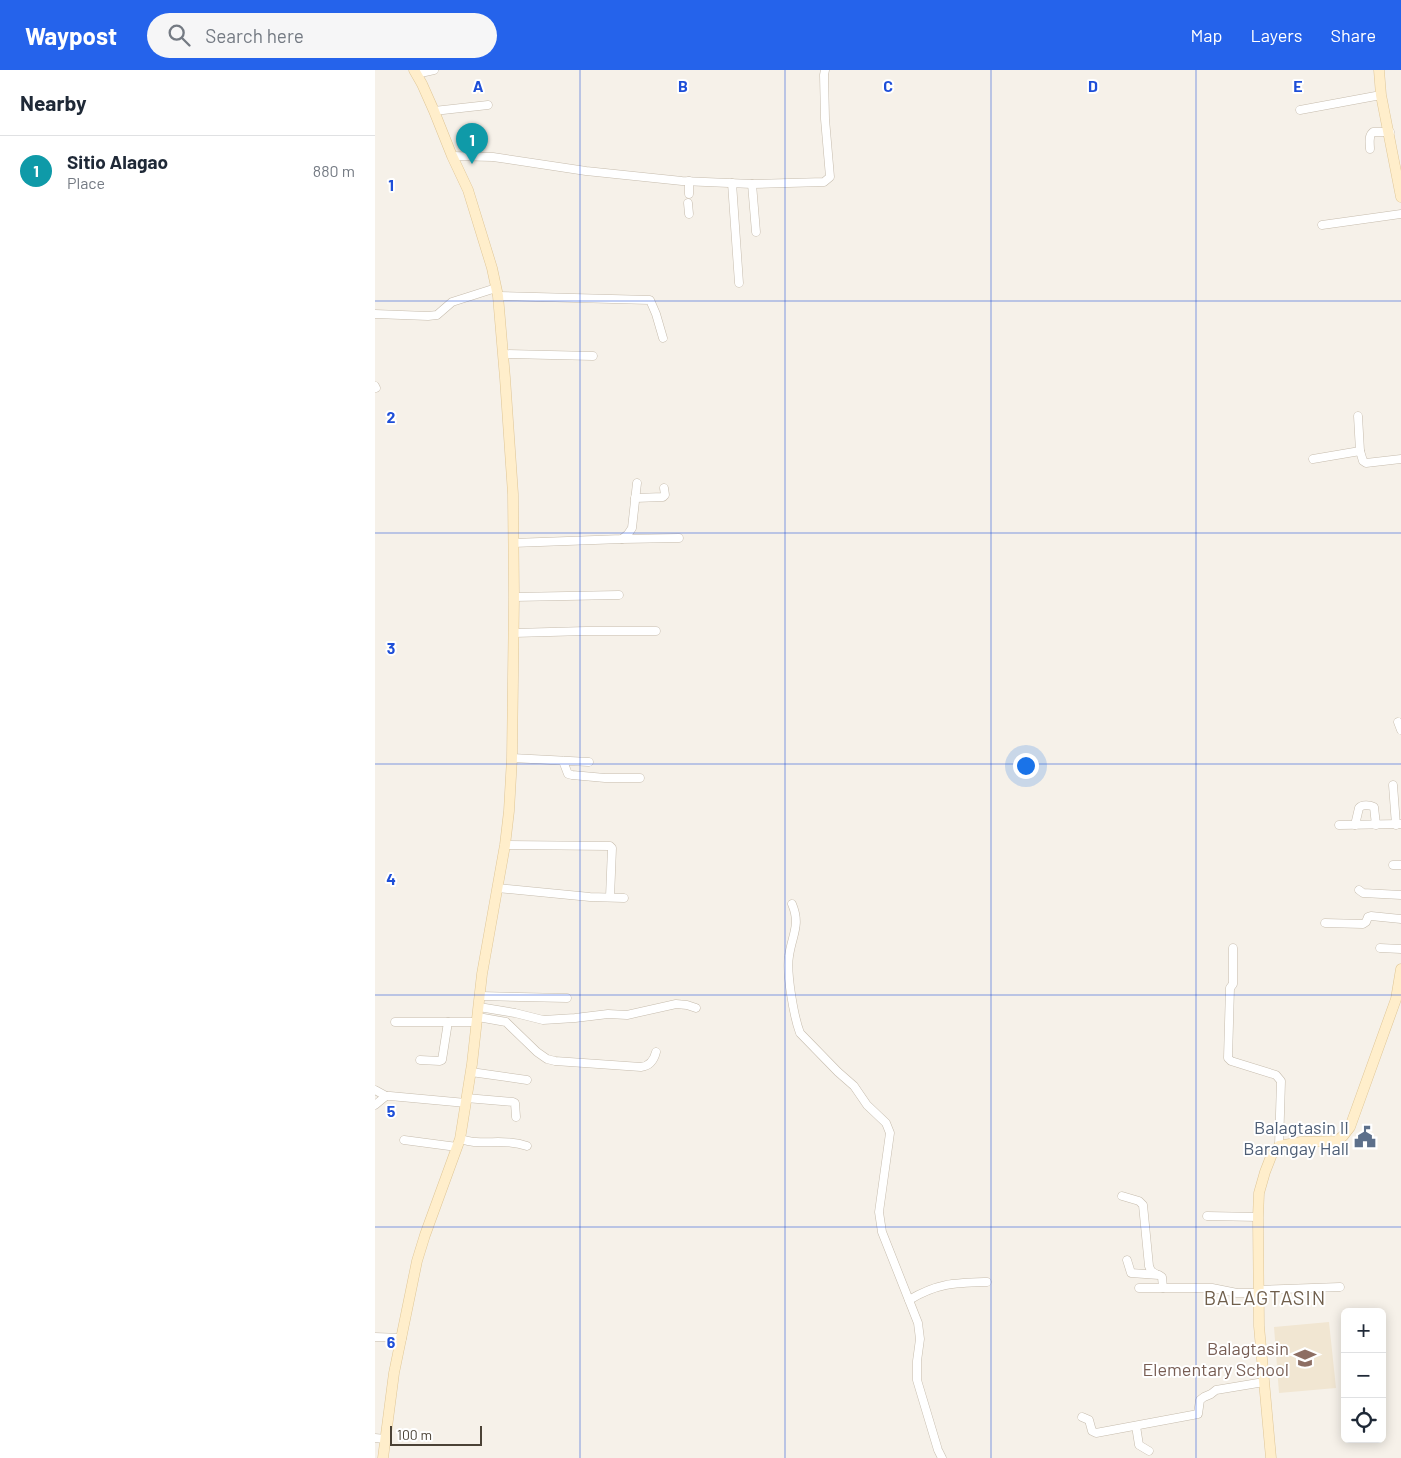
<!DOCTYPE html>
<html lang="en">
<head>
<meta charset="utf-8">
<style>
  :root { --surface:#fff; --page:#f6f6f7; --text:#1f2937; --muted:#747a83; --line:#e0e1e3; --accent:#2563eb }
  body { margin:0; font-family:Barlow,sans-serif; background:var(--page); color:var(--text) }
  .controls { position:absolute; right:15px; bottom:15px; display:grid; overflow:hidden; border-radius:8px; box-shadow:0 2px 12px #0003 }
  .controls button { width:45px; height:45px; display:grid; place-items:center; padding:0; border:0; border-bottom:1px solid var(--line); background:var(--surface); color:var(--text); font:25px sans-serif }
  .scale { position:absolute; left:15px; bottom:12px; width:92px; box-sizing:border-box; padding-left:5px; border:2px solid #4b4236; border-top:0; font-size:14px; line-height:18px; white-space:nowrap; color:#4b4236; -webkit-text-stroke:4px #fff; paint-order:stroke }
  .you { position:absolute; left:650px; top:695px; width:18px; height:18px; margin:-12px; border:4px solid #fff; border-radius:50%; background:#1a73e8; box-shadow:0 0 0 8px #1a73e833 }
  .badge { display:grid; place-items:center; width:32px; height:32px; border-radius:50%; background:var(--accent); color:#fff; font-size:16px; font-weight:700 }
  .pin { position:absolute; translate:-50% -41px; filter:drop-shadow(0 1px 2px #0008) }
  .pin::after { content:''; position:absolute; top:26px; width:18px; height:15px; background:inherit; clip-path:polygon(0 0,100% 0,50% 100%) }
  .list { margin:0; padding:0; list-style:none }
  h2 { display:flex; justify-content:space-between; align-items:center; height:65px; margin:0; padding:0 20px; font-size:21px }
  h2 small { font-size:16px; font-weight:400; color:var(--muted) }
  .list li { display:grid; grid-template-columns:32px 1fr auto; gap:15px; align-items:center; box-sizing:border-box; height:70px; padding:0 20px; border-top:1px solid var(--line) }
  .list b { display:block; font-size:19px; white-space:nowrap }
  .list p { margin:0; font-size:16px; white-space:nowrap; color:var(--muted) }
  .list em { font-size:16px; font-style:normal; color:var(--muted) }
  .icon { flex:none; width:28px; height:28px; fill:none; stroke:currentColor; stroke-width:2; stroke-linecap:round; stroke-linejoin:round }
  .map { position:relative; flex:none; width:1026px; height:1388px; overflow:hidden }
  header { display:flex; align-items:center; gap:30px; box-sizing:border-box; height:70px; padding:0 25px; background:var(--accent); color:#fff }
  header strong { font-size:24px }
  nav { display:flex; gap:28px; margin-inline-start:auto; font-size:18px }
  .search { width:350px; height:45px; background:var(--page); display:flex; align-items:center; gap:12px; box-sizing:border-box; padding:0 18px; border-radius:28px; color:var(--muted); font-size:19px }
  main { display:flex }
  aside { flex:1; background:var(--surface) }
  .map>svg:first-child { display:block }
</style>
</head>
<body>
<header>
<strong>Waypost</strong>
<div class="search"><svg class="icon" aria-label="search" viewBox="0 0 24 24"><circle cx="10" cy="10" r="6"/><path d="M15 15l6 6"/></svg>Search here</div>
<nav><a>Map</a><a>Layers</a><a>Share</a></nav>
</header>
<main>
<aside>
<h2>Nearby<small></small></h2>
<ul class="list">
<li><span class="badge" style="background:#0f9aa8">1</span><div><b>Sitio Alagao</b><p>Place</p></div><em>880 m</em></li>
</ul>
</aside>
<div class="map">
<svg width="1026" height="1388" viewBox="0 0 1026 1388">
  <rect width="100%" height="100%" fill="#f6f1e9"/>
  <!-- education -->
  <path fill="#f1e6d2" d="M954 1252 961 1318 904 1323 899 1257Z"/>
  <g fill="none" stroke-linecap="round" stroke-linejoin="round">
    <!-- street casing -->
    <g stroke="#c6bcad" stroke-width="9">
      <g id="street">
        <path d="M41 4 59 0"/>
        <path d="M925 40 1006 25"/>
        <path d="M59 41 113 35"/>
        <path d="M995 79C995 73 993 66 998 62H1015"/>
        <path d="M77 86 118 87 211 101 307 111 377 114 449 112 455 107 450 49 449 5 450 0"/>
        <path d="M357 113 364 213"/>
        <path d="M377 114 381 162"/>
        <path d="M314 124V111"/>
        <path d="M313 133 314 144"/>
        <path d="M947 155 1026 144"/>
        <path d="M123 226 275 230 281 244 288 268"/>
        <path d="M0 244 53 246 62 245 77 232 121 218"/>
        <path d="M128 284 218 286"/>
        <path d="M0 316 1 318"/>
        <path d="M985 381 988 391 991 393 1026 389"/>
        <path d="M938 389 985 381 983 346"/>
        <path d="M260 428 288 427 290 425 289 418"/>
        <path d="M247 469 304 468"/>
        <path d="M138 473 247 469 253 464 257 458 262 413"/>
        <path d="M139 527 244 525"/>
        <path d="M139 563 211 561H281"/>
        <path d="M1023 652 1026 660"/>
        <path d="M137 688 214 692"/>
        <path d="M188 691 193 704 197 705 230 708H265"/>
        <path d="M1018 715 1021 755"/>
        <path d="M964 755 1026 754"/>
        <path d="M980 755 984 738C987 734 995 735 999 737L1001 755"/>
        <path d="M130 775 235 776 237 778 235 827"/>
        <path d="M1018 795H1026"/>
        <path d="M122 818 215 827 249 828"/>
        <path d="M984 820 988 823 1026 825"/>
        <path d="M417 834C426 855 417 865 414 886 411 903 419 947 425 963L463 1002 479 1016 492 1035 511 1053 515 1063 504 1142 507 1162 543 1253 545 1269 542 1291V1310L563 1380 567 1388"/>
        <path d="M950 853 988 854 991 852 993 847 996 846 1026 849"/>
        <path d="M858 878V914L855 918 853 988 856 991 901 1005 906 1011 904 1076"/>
        <path d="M1005 878 1026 879"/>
        <path d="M105 926 192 928"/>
        <path d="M104 937 140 943 168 950 200 948 233 944 252 945 301 934 312 935 321 938"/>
        <path d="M103 947 131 952 162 982 172 989 180 991 266 997C275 996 279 990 281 982"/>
        <path d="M20 952H102"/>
        <path d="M45 990 65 991 67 990 73 952"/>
        <path d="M96 1002 152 1010"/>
        <path d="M0 1020 11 1026"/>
        <path d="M91 1028 138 1032 140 1033 141 1047"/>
        <path d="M0 1035 11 1026H15L91 1033"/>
        <path d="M85 1069C90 1070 95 1072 101 1072 119 1073 135 1070 152 1076"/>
        <path d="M29 1070 82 1077"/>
        <path d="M747 1126 764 1131 768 1135 774 1196 776 1201 781 1204"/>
        <path d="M832 1146 883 1147"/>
        <path d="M752 1190 756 1203 784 1205 787 1207 788 1218"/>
        <path d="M764 1218H837L862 1223H883"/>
        <path d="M883 1220 965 1217"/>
        <path d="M534 1230C563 1213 579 1213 612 1212"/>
        <path d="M0 1267 27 1268"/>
        <path d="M707 1347 714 1350 717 1361 721 1363 823 1344 825 1330 829 1327 836 1324 841 1320 889 1312"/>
        <path d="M761 1356 764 1375 774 1381"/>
        <path d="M0 1368 10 1369"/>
      </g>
    </g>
    <!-- secondary casing -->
    <g stroke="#dfc696" stroke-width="11">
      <g id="secondary">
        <path d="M1004 0 1006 25 1026 127"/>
        <path d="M8 1388 19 1303 42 1191 50 1165 85 1069 97 994 107 904 130 775 134 741 137 688 139 527 138 424 130 308 123 226 117 198 93 120 77 86 59 41 47 14 39 0"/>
        <path d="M896 1388 884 1256 883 1147 884 1123 890 1102 897 1084 904 1076 926 1072 962 1071 968 1066 975 1057 1021 929 1026 899"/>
      </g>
    </g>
    <!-- street -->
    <use href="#street" stroke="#fff" stroke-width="8"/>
    <!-- secondary -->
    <use href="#secondary" stroke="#ffeecb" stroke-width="10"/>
  </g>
  <!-- grid -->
  <path fill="none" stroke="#1d4ed8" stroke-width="1" stroke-opacity="0.55" d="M205 0V1388M410 0V1388M616 0V1388M821 0V1388M0 231H1026M0 463H1026M0 694H1026M0 925H1026M0 1157H1026"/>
  <!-- icons -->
  <defs>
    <g id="civic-bare" transform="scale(1.725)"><path d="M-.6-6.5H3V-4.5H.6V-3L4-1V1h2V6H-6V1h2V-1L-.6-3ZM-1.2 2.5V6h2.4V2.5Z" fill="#5c6f8a" stroke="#fff" stroke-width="2.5" paint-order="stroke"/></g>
    <g id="school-bare" transform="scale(1.725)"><path d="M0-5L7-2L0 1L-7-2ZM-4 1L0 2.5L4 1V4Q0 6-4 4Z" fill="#8d6e63" stroke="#fff" stroke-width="2.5" paint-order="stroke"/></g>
  </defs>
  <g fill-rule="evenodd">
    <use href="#civic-bare" x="990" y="1067"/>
    <use href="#school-bare" x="930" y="1288"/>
  </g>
  <g text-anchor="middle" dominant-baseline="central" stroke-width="4" stroke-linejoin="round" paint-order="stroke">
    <!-- service labels -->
    <g font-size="18" fill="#4e5e75" stroke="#fff" text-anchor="end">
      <text x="974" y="1057">Balagtasin II<tspan x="974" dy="21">Barangay Hall</tspan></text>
    </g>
    <!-- education labels -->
    <g font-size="18" fill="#785e54" stroke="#fff" text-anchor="end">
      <text x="914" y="1278">Balagtasin<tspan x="914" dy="21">Elementary School</tspan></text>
    </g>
    <!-- quarter labels -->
    <g font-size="20" letter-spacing="1" fill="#705f4c" stroke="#fff">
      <text x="890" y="1227">BALAGTASIN</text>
    </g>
  </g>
  <g font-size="16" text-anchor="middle" font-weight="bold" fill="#1d4ed8" stroke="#fff" stroke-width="4" stroke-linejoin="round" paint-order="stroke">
    <text x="103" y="22">A</text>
    <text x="308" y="22">B</text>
    <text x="513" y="22">C</text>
    <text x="718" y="22">D</text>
    <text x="923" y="22">E</text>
    <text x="16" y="121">1</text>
    <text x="16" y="353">2</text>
    <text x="16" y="584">3</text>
    <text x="16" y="815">4</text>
    <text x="16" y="1047">5</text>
    <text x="16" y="1278">6</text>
  </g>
</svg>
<div class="controls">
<button>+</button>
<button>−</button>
<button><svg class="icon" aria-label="locate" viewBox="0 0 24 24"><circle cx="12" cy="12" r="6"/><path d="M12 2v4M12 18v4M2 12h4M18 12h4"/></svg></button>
</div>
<div class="scale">100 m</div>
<div class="you"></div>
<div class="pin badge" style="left:97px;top:94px;background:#0f9aa8">1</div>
</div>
</main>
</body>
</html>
